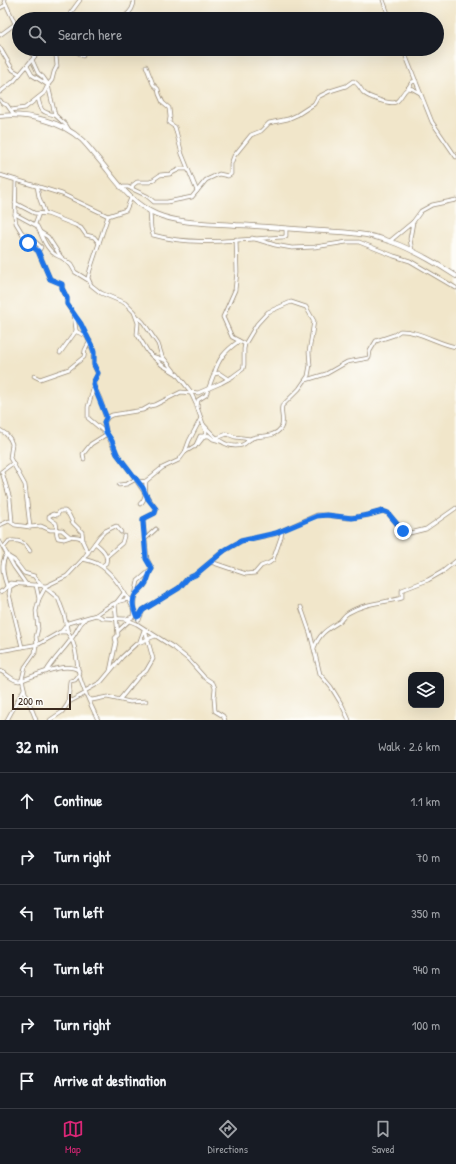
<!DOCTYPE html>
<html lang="en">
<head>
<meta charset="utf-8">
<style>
  :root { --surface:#171b24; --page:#20242c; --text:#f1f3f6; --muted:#9ea1a6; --line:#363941; --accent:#db2777 }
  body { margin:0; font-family:"Patrick Hand",sans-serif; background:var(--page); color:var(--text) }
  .controls { position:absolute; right:12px; bottom:12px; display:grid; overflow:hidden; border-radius:8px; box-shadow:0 4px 16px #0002 }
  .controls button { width:36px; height:36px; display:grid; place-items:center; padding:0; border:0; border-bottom:1px solid var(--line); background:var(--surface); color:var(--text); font:20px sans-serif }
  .scale { position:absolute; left:12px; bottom:10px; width:59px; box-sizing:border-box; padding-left:4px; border:2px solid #3b2a1e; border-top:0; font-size:11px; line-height:14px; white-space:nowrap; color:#3b2a1e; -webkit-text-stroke:3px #fdfcf7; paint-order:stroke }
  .stop { position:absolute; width:12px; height:12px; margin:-9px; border:3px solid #1a73e8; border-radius:50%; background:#fff }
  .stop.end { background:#1a73e8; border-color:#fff; box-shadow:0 1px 4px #0008 }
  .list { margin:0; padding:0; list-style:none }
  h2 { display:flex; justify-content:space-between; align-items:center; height:52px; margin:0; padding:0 16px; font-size:17px }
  h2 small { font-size:13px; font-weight:400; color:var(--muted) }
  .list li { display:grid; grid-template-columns:26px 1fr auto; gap:12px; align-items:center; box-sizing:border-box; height:56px; padding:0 16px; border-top:1px solid var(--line) }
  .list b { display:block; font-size:15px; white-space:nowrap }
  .list em { font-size:13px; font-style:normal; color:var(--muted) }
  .icon { flex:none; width:22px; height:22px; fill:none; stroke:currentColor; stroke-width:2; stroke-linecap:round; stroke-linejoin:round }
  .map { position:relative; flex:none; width:456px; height:720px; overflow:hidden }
  .search { position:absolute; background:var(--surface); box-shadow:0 4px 16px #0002; left:12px; right:12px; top:12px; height:44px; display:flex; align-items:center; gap:10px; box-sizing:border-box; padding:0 14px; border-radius:22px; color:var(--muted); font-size:15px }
  .sheet { height:388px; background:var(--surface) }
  nav { display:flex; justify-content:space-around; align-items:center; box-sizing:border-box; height:56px; border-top:1px solid var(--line); background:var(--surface); font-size:11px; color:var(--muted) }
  nav a { display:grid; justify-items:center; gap:2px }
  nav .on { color:var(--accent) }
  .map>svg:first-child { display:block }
</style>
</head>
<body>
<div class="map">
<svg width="456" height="720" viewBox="0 0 456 720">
  <rect width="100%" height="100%" fill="#fdfcf7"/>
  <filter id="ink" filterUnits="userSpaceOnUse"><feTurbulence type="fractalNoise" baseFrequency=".025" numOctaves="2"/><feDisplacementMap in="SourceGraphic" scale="8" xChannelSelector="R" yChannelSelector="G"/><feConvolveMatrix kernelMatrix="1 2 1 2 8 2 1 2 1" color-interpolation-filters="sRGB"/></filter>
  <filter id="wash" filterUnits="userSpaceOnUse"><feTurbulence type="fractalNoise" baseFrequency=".012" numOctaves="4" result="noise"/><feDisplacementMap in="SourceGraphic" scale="16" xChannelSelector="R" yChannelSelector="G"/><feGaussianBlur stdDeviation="0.9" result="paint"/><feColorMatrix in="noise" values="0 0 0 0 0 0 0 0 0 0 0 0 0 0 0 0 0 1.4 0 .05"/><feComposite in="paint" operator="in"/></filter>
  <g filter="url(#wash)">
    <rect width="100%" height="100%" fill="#f1e6ca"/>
  </g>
  <g filter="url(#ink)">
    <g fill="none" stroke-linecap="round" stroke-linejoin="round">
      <!-- minor casing -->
      <g stroke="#968874" stroke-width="4.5">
        <g id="minor">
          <path d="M4 0 19 32"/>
          <path d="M383 0 390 19"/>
          <path d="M0 8 6 5"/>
          <path d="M66 19 80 0"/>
          <path d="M125 19V16C131 12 134 7 134 0"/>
          <path d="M0 35 15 24"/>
          <path d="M0 48 13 70 20 74"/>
          <path d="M29 49 34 57"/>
          <path d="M73 49 83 56"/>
          <path d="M403 49 432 122 456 157"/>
          <path d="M81 54 88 49"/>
          <path d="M32 60 38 73 43 77 48 84"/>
          <path d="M27 66 32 75 48 85 55 115 66 125 69 130"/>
          <path d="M146 66 153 84 158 89 159 94 163 103 169 108 170 117 169 123 175 127 182 154 197 191"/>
          <path d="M408 88 412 82 416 81"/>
          <path d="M0 92 14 81 41 49"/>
          <path d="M38 98C41 111 41 112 55 115"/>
          <path d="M0 100 2 103 7 105 14 115"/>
          <path d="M11 110 25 108 44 93 48 85 52 80 54 72 57 66 56 56 53 49"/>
          <path d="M0 175 62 194 108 216 126 210 131 198"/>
          <path d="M16 180 15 217 16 223 22 233 26 241 38 251 50 279 62 284V288L67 298V304L74 315 76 330 77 332 87 336 93 350 94 365 98 374 94 381V386L88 407V418L107 434 117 454 138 482 146 481 162 468 179 460 185 452 198 444 205 435 206 432 197 407 198 400 206 395 214 374 219 373 228 379"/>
          <path d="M37 186 39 197 45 213 75 225 81 228 86 235 94 237 99 243"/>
          <path d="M120 187H128L147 196 154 202H167L192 197 206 180 219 174 228 176 231 174V164L234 156 251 135 261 131 269 123 288 119 297 115 314 104 318 97 330 91 346 86 353 81C358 83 360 88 363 92 367 97 390 105 396 102 401 99 402 92 408 88L413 89 420 93"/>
          <path d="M132 189 133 185 137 182H150L160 175 170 174 180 169H187"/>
          <path d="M15 203 34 213 47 214"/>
          <path d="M150 211 151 228 153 235C195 247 241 239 284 237L286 236V228"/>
          <path d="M15 214 37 226 40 232 48 237 61 257 71 265 75 272 88 280"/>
          <path d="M108 216 90 270 88 278 91 285 101 293 125 303 134 312 138 323 137 334 148 352 162 365 177 374 191 392 198 393 221 383 232 377 243 369 244 365V349L245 344 257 324 268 312 291 302 306 307 314 321 309 352 310 365 308 376 299 389 282 406C280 413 285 421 281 428 274 438 262 435 252 438 248 440 246 444 242 445 225 450 213 435 203 424"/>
          <path d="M35 224 39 213"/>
          <path d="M40 232C44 242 49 253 60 257"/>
          <path d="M22 233 29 236 41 247 40 249H37"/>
          <path d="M252 238 275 245 292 248 315 247 347 242H359L394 256 410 261 456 288"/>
          <path d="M236 239 237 272 235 290 223 317 232 337 245 344"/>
          <path d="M390 241 413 222 421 211 432 205 456 200"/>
          <path d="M412 251 410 239 413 222"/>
          <path d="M74 316 81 324 85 334"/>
          <path d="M138 317 143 322 158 344 162 356 174 371"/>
          <path d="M60 353 76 331"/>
          <path d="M152 356 164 360"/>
          <path d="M214 374C219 358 225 351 239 341"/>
          <path d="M34 376 40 379 69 369 84 357 85 350 90 341"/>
          <path d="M306 380 326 374 347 362 369 358 370 351 376 341 394 335 400 331C418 330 438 344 456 347"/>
          <path d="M94 387 100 399 106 418"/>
          <path d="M190 391 197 406"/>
          <path d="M0 430 6 434 10 439 12 444 10 458 25 485 30 527"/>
          <path d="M106 431 104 422 108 417 112 415 143 410 150 406 155 405 181 392 190 393"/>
          <path d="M208 435 213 439 220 441"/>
          <path d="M217 438 227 434 235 437 251 439"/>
          <path d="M195 447 200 436H208"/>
          <path d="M185 452 189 441 201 418"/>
          <path d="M84 459 83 454 91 444 107 434"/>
          <path d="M1 472 13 463"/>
          <path d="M2 472 10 499 12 522"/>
          <path d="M119 485 127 484 136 479"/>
          <path d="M140 504C147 499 145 489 146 481"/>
          <path d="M0 525 9 521 15 525 30 527 41 526 50 530H62L69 536 78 537 81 538 88 553"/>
          <path d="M70 537 64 539 58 538C55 533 58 528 56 523L49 518V516L53 514 57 515 60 511H65L69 515 73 523 82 532 83 540"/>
          <path d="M145 539 156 529"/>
          <path d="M0 542 14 567 26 584"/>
          <path d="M95 543C101 548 109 554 106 563L102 566"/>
          <path d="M4 547 9 541C21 540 24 542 30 551"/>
          <path d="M9 557 14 560 24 573 34 576 41 585"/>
          <path d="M106 557 122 543 124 536"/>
          <path d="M83 559C90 561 96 562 101 566 117 577 131 603 139 620"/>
          <path d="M211 562 246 574 255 573 261 566 269 563 273 560 281 537 282 531"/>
          <path d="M15 584 10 587 9 594 22 647"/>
          <path d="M36 585 39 599 36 611 38 629 36 637 37 644"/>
          <path d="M7 586C3 575 0 563 7 554"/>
          <path d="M43 586 58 598 64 614 68 633"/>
          <path d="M0 592 4 590 10 583 46 586 67 576 83 559 100 536 105 531 116 526 121 532"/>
          <path d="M135 595 145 585 150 572"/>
          <path d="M39 599 45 588"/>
          <path d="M117 602 124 593"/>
          <path d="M301 607 310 633 320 674 331 687 342 705 349 720"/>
          <path d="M96 615C107 607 120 598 134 599"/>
          <path d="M126 619 133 617 134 600 138 581 152 569 147 559 143 522V519L155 513 156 509 138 483"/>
          <path d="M139 620 143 610 179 588 188 578 195 575 222 552 241 541 274 534 317 515H327L348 518 357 517 369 515 382 511 388 513 402 530 410 533 426 529 456 508"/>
          <path d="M62 631 68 623 96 615 103 618 125 619 137 624 173 647 188 659 204 677 213 683 215 688 214 698 215 711 223 716 225 720"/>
          <path d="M118 631 130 620"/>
          <path d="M140 641 144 630"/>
          <path d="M314 648C320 633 326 630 339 622 342 620 344 615 348 613 364 603 384 603 402 598V590L428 580 442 572 456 561"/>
          <path d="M0 651 39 644 60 632H67C77 644 76 660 79 674 83 690 91 705 98 720"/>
          <path d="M0 671C7 673 11 680 19 681 33 677 66 660 79 671"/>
          <path d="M110 671 116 642 115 638 118 635 115 604"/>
          <path d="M46 672C54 658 66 648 74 635 78 629 79 624 85 619"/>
          <path d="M85 691 101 682 122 657 136 644 155 636"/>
          <path d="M89 699 92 700 107 697 130 702 146 701"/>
          <path d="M120 699 139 676 146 671 153 659 145 630"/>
          <path d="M68 703 70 681 75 680 79 675"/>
          <path d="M7 720 24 689"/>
          <path d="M36 720 25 692 22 679 25 667 35 653 36 644"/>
          <path d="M50 720 62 712 69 702 86 693"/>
        </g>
      </g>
      <!-- major casing -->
      <g stroke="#968874" stroke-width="5.5">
        <path id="major" d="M0 116C27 113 61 121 82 140 88 146 94 154 100 161 117 181 130 203 156 214 180 224 210 223 236 225 261 226 285 228 309 230 336 232 364 232 389 241 413 249 436 263 456 276"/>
      </g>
      <!-- minor -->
      <use href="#minor" stroke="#fff" stroke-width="3"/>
      <!-- major -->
      <use href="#major" stroke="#fff" stroke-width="4"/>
    </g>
  </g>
  <g fill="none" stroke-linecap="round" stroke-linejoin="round" filter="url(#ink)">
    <!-- route -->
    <path stroke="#1a73e8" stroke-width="5" d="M28 243 38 251 50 279 62 284V288L67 298V304L81 324 92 346 94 352V365L98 373 94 381 93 384 106 416V418L104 422 106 432 112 441 117 454 143 488 148 499 156 509 155 513 143 519V522L146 559 152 569C148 574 149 578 146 583 143 588 138 591 135 595 131 602 134 611 137 617L139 616 143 610 179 588 188 578 195 575 225 550 241 541 276 533 317 516 327 515 352 518 368 515 383 511 388 513 403 531"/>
  </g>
</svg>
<div class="controls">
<button><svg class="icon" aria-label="layers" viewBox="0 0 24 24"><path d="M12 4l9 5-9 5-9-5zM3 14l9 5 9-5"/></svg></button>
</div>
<div class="scale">200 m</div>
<div class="stop" style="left:28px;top:243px"></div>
<div class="stop end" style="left:403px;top:531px"></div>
<div class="search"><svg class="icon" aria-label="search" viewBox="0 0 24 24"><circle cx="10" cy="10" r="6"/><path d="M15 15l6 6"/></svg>Search here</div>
</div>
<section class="sheet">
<h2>32 min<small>Walk · 2.6 km</small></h2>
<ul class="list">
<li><svg class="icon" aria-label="ahead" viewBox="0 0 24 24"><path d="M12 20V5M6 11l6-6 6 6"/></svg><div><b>Continue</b></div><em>1.1 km</em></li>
<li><svg class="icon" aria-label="right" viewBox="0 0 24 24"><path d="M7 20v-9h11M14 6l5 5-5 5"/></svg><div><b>Turn right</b></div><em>70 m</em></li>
<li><svg class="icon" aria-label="left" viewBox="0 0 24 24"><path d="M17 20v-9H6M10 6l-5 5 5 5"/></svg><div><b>Turn left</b></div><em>350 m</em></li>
<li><svg class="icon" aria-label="left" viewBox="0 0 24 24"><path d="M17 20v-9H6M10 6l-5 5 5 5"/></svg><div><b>Turn left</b></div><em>940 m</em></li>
<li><svg class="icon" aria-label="right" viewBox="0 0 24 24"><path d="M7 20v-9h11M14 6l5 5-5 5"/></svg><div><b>Turn right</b></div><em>100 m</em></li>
<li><svg class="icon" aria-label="arrive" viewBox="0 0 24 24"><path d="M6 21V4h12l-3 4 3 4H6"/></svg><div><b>Arrive at destination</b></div></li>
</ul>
</section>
<nav>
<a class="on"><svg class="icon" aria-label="map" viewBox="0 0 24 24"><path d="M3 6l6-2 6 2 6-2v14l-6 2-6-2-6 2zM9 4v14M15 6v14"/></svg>Map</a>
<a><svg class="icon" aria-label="directions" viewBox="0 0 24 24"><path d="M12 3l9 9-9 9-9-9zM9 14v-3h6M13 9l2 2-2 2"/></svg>Directions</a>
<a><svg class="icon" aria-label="saved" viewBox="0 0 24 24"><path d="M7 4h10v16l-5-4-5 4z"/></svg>Saved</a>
</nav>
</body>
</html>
